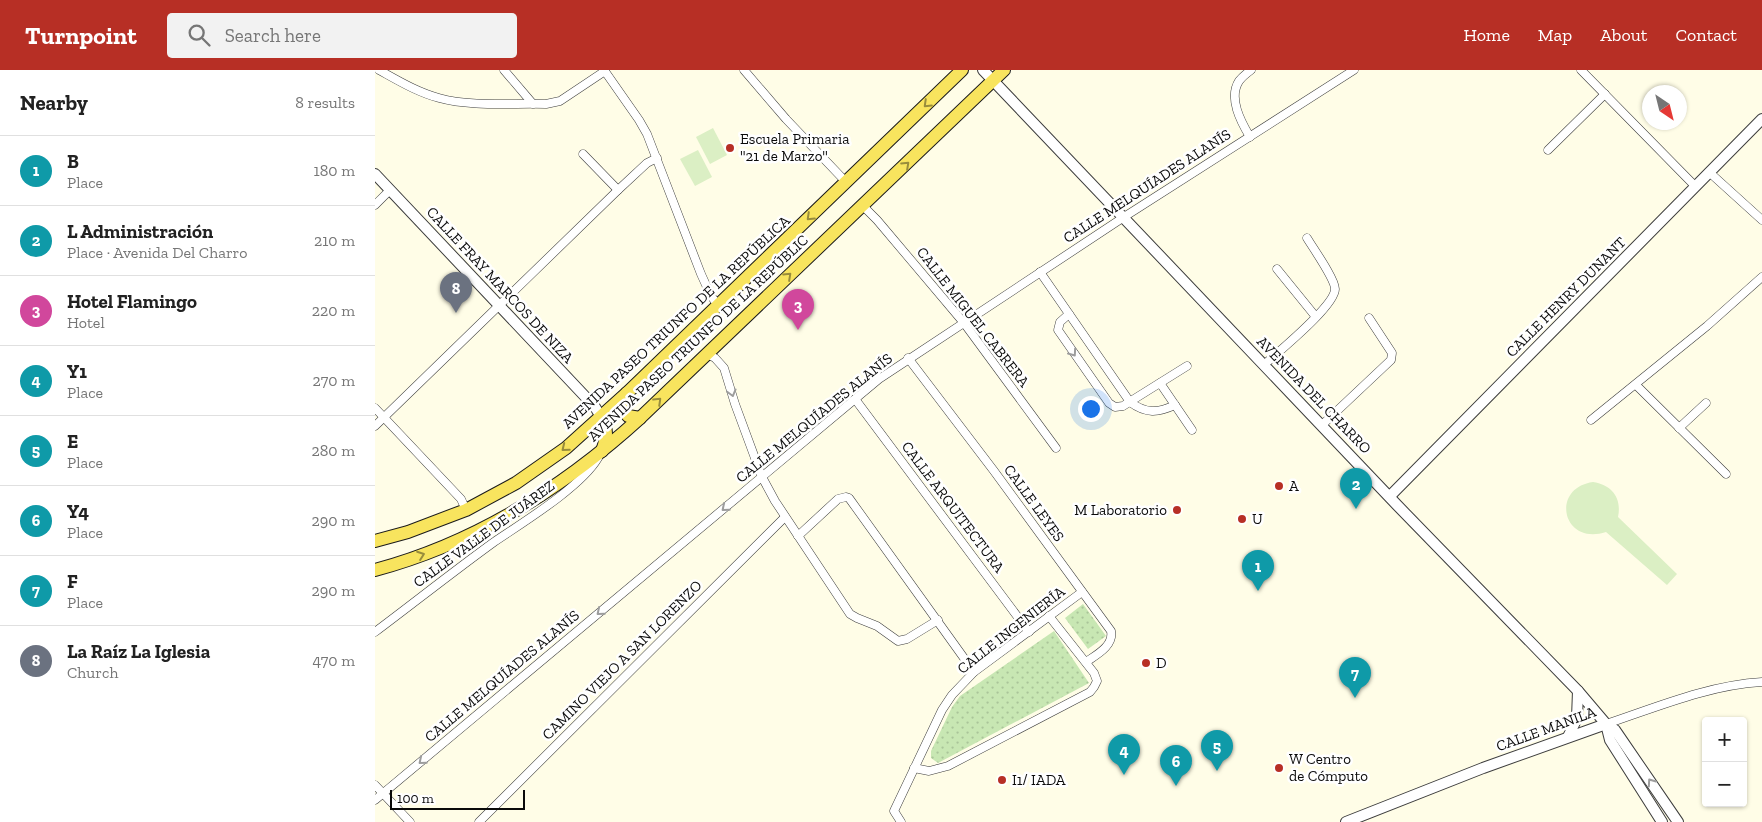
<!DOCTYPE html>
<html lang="en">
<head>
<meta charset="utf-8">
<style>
  :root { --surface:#fff; --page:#f2f2f2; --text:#222; --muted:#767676; --line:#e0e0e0; --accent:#b72f25 }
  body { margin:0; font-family:"Zilla Slab",serif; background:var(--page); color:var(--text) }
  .controls { position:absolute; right:15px; bottom:15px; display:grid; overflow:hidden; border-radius:5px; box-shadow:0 1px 4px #0004 }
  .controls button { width:45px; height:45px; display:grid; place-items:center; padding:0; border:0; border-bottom:1px solid var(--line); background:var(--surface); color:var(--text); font:25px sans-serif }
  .compass { position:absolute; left:1267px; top:15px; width:45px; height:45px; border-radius:50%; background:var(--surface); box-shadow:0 1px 4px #0004; rotate:145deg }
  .scale { position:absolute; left:15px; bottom:12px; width:135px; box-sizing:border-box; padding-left:5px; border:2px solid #0a0a0a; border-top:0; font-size:14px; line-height:18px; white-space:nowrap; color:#0a0a0a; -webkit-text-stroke:4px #fff; paint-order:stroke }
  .you { position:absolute; left:715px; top:338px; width:18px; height:18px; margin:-12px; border:4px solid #fff; border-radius:50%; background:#1a73e8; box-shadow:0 0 0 8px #1a73e833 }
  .badge { display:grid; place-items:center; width:32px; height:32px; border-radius:50%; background:var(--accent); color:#fff; font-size:16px; font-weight:700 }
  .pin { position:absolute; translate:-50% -41px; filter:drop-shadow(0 1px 2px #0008) }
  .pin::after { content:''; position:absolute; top:26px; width:18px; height:15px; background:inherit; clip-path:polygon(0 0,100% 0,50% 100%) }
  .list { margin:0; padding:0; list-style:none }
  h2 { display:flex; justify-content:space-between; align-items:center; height:65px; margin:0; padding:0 20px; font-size:21px }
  h2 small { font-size:16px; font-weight:400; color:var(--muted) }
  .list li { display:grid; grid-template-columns:32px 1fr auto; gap:15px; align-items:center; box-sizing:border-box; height:70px; padding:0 20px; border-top:1px solid var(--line) }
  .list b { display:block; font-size:19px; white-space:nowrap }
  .list p { margin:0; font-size:16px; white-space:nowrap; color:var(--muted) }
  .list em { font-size:16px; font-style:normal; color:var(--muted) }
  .icon { flex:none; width:28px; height:28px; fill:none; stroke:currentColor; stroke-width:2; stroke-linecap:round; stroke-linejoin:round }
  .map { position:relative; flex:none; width:1387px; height:752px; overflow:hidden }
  header { display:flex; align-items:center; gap:30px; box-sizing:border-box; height:70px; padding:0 25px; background:var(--accent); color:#fff }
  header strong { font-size:24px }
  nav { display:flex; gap:28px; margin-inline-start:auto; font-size:18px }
  .search { width:350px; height:45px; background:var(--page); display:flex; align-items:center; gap:12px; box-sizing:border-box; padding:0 18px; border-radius:5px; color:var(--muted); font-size:19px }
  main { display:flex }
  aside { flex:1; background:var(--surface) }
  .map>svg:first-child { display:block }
</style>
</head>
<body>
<header>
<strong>Turnpoint</strong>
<div class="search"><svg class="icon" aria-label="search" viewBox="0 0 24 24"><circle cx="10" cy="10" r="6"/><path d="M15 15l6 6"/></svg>Search here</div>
<nav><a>Home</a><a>Map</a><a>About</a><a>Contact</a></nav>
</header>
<main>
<aside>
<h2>Nearby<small>8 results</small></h2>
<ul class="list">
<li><span class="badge" style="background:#0f9aa8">1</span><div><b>B</b><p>Place</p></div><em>180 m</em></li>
<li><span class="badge" style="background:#0f9aa8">2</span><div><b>L Administración</b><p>Place · Avenida Del Charro</p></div><em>210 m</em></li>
<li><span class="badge" style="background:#d1479c">3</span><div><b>Hotel Flamingo</b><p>Hotel</p></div><em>220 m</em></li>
<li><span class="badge" style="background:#0f9aa8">4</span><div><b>Y1</b><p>Place</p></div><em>270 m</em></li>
<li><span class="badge" style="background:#0f9aa8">5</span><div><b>E</b><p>Place</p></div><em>280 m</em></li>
<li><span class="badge" style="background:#0f9aa8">6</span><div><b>Y4</b><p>Place</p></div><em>290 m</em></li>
<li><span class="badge" style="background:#0f9aa8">7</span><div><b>F</b><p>Place</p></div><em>290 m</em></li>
<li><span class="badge" style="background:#6b7280">8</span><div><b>La Raíz La Iglesia</b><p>Church</p></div><em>470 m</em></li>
</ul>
</aside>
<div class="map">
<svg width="1387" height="752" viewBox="0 0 1387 752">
  <defs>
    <pattern id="green-dots" width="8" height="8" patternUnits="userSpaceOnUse" patternTransform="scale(1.25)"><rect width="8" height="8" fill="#c8e7b3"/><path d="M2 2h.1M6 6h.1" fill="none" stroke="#aac599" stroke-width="1.8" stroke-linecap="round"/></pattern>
  </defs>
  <rect width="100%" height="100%" fill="#fffde7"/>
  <!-- green -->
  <g fill="url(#green-dots)">
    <path d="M708 534 731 566 713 579 690 548Z"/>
    <path d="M679 561 714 613 563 693 556 688V681L577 637 585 626Z"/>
  </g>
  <!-- pitch -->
  <g fill="#dbefc4">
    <path d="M338 58 352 85 335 94 321 67Z"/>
    <path d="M323 80 337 107 320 116 305 89Z"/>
    <path d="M1218 412C1237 415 1247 428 1243 447L1302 504 1292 515 1231 462C1187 476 1175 418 1218 412Z"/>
  </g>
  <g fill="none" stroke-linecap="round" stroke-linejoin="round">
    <!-- minor casing -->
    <g stroke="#3d3d3d" stroke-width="9">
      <g id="minor">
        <path d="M4 0C24 11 42 22 64 28 96 37 137 33 171 34L185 31 230 1"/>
        <path d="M129 0 158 34"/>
        <path d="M229 0 264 50 272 64 326 204 336 226 343 235"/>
        <path d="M369 0 411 49 471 112"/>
        <path d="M1206 0 1320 116"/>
        <path d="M875 67C866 52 853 28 864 11 867 7 872 3 876 0"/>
        <path d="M1173 80 1230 24"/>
        <path d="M208 84 243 120"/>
        <path d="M1334 102 1387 150"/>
        <path d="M0 135 15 120"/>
        <path d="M488 136 502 150 589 253 681 378"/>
        <path d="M902 199 941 247"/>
        <path d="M665 202 755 332C771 344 783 343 800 335"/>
        <path d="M694 244 685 252 683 260 734 333 740 337 748 336 812 296"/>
        <path d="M332 284 340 288 349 298 360 334 387 407 400 431 475 544 482 548 502 556 523 571 532 569 563 550"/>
        <path d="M533 288 619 401 736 561C739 576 721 585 711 592"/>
        <path d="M890 294C904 281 960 236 960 219 960 209 938 178 932 168"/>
        <path d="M785 313 817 360"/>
        <path d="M1261 315 1351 404"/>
        <path d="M480 329 654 562"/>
        <path d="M0 338 86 429 91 440"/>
        <path d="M1216 350 1332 256 1387 207"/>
        <path d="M947 355 1016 290 1017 283 994 248"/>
        <path d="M0 356 243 120 272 93 282 88"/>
        <path d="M1304 358 1331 333"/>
        <path d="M423 466 463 429 471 427 474 428 599 602"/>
        <path d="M0 562C40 532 79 501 119 472 147 453 206 417 223 388"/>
        <path d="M1231 654C1282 637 1334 615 1387 612"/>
        <path d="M539 698 554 701 573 696 715 622 719 617 722 611 719 603 674 546"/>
        <path d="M0 715 35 752"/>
        <path d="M0 730 504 309 749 147 979 0"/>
        <path d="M104 752 410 447"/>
        <path d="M526 752 519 741 567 640 577 625 599 602 707 522"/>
      </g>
    </g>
    <!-- tertiary casing -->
    <g stroke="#3d3d3d" stroke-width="12">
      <g id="tertiary">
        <path d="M608 0 1022 435 1203 621 1231 654 1235 670 1287 752"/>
        <path d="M0 104 220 337 226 347"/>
        <path d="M1015 426 1387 49"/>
        <path d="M1231 654 1240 660 1303 752"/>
        <path d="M1193 667 1202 648 1203 621"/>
        <path d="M971 752 1108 698 1231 654"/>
      </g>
    </g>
    <!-- primary casing -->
    <g stroke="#1b1b1b" stroke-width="14">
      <g id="primary">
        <path d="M252 323 248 339 253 346 265 348"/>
        <path d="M226 347C233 360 232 367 227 381"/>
        <path d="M0 471 33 462 91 440 141 413 191 378 252 323 587 0"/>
        <path d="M0 500C101 473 188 418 265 348L629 0"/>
      </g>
    </g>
    <!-- minor -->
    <use href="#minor" stroke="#fff" stroke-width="8"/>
    <!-- tertiary -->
    <use href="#tertiary" stroke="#fff" stroke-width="10"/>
    <!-- primary -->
    <use href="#primary" stroke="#f8e45e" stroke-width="12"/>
  </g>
  <!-- one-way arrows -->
  <defs><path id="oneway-chevron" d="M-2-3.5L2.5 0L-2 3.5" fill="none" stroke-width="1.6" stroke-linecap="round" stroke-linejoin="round" transform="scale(1.25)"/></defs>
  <g stroke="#998d3c">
    <use href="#oneway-chevron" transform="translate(552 34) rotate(136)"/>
    <use href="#oneway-chevron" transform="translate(531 95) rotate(-43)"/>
    <use href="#oneway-chevron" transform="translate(435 147) rotate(136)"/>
    <use href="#oneway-chevron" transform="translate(413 206) rotate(-43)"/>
    <use href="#oneway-chevron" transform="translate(283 331) rotate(-44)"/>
    <use href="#oneway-chevron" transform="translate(190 378) rotate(141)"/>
    <use href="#oneway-chevron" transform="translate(46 485) rotate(-20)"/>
  </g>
  <g stroke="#9d9d9d">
    <use href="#oneway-chevron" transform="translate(698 283) rotate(55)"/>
    <use href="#oneway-chevron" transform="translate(357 323) rotate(75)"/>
    <use href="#oneway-chevron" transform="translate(350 438) rotate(140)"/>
    <use href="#oneway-chevron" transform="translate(225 542) rotate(140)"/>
    <use href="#oneway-chevron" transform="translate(47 691) rotate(140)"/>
    <use href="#oneway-chevron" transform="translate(1276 712) rotate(-125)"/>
  </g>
  <!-- markers -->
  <g fill="#b72f25" stroke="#fff" stroke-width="2">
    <circle cx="355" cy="78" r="5"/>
    <circle cx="904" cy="416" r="5"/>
    <circle cx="802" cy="440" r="5"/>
    <circle cx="867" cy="449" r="5"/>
    <circle cx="771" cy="593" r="5"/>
    <circle cx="904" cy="698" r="5"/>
    <circle cx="627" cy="710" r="5"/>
  </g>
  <g text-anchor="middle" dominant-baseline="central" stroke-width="5" stroke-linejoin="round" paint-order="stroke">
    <!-- poi labels -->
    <g font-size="15" fill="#0a0a0a" stroke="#fff" text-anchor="start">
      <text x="365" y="69">Escuela Primaria<tspan x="365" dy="17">"21 de Marzo"</tspan></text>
      <text x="914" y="416">A</text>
      <text x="792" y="440" text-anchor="end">M Laboratorio</text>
      <text x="877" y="449">U</text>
      <text x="781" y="593">D</text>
      <text x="914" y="689">W Centro<tspan x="914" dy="17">de Cómputo</tspan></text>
      <text x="637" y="710">I1/ IADA</text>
    </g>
    <!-- street labels -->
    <g font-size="15" fill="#0a0a0a" stroke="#fff">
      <text transform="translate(772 116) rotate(-33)">CALLE MELQUÍADES ALANÍS</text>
      <text transform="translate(125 215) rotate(47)">CALLE FRAY MARCOS DE NIZA</text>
      <text transform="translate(1191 227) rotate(-45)">CALLE HENRY DUNANT</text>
      <text transform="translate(598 247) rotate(52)">CALLE MIGUEL CABRERA</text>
      <text transform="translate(301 252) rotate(-43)">AVENIDA PASEO TRIUNFO DE LA REPÚBLICA</text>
      <text transform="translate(323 268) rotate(-43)">AVENIDA PASEO TRIUNFO DE LA REPÚBLIC</text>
      <text transform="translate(939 325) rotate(46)">AVENIDA DEL CHARRO</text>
      <text transform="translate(439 348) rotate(-39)">CALLE MELQUÍADES ALANÍS</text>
      <text transform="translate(659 433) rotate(54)">CALLE LEYES</text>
      <text transform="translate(578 437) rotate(53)">CALLE ARQUITECTURA</text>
      <text transform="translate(109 464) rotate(-36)">CALLE VALLE DE JUÁREZ</text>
      <text transform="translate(636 560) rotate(-38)">CALLE INGENIERÍA</text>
      <text transform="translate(247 590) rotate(-45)">CAMINO VIEJO A SAN LORENZO</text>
      <text transform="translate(127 606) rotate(-40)">CALLE MELQUÍADES ALANÍS</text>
      <text transform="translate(1171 659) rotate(-20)">CALLE MANILA</text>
    </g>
  </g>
</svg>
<div class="controls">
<button>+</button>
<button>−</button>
</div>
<svg class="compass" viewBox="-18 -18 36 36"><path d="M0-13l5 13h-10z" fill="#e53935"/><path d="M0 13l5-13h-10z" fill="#767676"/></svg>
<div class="scale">100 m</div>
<div class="you"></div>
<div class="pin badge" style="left:883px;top:521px;background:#0f9aa8">1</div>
<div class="pin badge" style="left:981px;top:439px;background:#0f9aa8">2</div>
<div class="pin badge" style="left:423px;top:260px;background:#d1479c">3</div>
<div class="pin badge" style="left:749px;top:705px;background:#0f9aa8">4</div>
<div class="pin badge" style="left:842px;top:701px;background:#0f9aa8">5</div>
<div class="pin badge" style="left:801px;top:716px;background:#0f9aa8">6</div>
<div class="pin badge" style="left:980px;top:628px;background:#0f9aa8">7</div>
<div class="pin badge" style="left:81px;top:243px;background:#6b7280">8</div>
</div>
</main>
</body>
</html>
